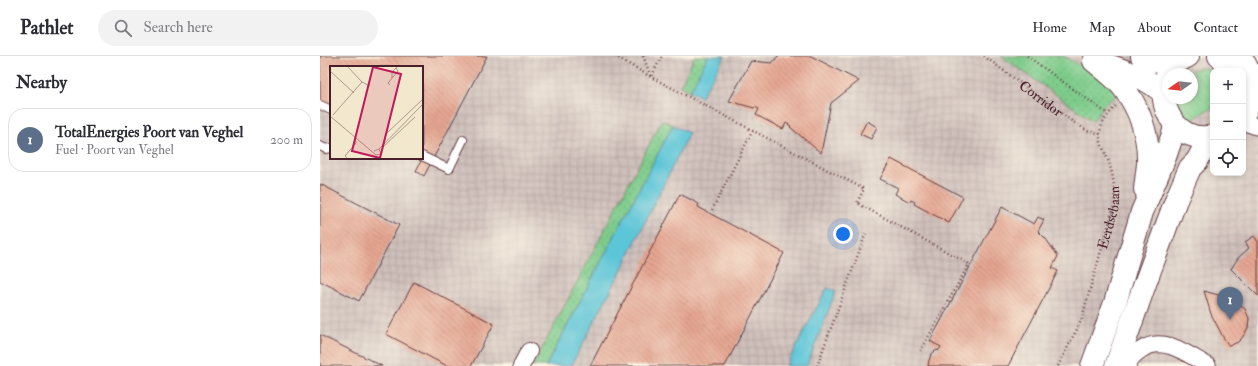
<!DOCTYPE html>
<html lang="en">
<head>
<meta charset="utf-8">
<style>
  :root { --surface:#fff; --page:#f2f2f3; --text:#2b2b33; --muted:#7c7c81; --line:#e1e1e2; --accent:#c8321e }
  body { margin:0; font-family:"IM FELL Double Pica",serif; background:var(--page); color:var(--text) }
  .controls { position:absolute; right:12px; top:12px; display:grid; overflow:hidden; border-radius:8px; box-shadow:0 2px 6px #0003 }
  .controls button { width:36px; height:36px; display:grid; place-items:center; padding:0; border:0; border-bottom:1px solid var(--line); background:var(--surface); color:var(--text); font:20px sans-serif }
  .compass { position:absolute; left:842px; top:12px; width:36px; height:36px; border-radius:50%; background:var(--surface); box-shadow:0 2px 6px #0003; rotate:256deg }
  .you { position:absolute; left:523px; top:178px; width:14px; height:14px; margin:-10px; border:3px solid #fff; border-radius:50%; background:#1a73e8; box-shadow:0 0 0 6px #1a73e833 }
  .badge { display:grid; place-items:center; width:26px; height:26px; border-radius:50%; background:var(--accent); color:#fff; font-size:13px; font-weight:700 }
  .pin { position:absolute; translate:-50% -33px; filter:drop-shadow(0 1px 2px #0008) }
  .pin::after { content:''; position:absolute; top:21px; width:14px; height:12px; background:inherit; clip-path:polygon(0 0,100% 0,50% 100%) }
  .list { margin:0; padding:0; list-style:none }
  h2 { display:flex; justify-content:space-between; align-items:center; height:52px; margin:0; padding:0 16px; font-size:17px }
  h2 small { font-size:13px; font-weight:400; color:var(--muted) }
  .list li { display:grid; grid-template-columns:26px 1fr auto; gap:12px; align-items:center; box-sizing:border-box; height:64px; margin:0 8px 8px; padding:0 8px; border:1px solid var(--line); border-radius:16px }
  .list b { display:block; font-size:15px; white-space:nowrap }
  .list p { margin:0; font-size:13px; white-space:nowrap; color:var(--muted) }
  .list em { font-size:13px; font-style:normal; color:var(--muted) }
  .icon { flex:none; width:22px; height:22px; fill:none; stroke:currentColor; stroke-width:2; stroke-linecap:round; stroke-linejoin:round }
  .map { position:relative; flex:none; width:938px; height:310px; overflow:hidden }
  header { display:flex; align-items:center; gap:24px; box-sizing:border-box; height:56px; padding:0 20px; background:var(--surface); border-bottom:1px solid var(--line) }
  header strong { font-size:19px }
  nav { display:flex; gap:22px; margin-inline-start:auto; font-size:14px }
  .search { width:280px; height:36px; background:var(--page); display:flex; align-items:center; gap:10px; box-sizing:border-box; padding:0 14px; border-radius:22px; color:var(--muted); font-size:15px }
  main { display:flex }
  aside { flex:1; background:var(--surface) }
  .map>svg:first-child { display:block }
</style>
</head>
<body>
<header>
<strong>Pathlet</strong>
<div class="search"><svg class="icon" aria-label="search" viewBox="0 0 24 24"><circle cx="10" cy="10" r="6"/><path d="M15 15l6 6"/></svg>Search here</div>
<nav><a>Home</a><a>Map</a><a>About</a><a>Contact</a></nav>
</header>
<main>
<aside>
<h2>Nearby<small></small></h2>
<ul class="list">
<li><span class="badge" style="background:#5c6f8a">1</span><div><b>TotalEnergies Poort van Veghel</b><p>Fuel · Poort van Veghel</p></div><em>200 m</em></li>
</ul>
</aside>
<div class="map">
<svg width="938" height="310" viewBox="0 0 938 310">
  <defs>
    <pattern id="industrial-grid" width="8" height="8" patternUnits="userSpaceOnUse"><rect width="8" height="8" fill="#cfc0bb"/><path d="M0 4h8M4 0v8" fill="none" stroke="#b3a5a1"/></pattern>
    <pattern id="grass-dots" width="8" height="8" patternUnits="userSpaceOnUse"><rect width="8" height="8" fill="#7ecc8c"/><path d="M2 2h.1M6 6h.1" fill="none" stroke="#6eaf79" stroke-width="1.8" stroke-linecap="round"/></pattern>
    <pattern id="building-back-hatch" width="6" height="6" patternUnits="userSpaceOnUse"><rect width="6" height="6" fill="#e5a691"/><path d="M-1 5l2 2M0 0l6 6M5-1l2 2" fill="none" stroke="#bc8777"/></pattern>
  </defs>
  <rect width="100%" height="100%" fill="#fcf5e5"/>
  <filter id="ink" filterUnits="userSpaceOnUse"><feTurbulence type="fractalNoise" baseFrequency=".025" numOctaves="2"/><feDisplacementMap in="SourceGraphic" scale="8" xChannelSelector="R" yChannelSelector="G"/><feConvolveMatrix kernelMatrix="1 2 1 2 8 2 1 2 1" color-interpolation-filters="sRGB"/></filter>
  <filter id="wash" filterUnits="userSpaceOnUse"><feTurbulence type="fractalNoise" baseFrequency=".012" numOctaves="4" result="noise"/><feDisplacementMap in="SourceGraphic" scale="16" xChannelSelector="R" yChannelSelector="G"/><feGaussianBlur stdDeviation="0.9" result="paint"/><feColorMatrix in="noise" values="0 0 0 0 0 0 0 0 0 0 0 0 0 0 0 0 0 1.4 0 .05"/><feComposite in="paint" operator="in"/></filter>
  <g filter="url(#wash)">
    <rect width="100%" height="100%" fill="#f2e8cd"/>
    <!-- industrial -->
    <path fill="url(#industrial-grid)" fill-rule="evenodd" d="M0 0H938V310H0ZM11 11H102V102H11ZM893 15H923V117H893ZM848 18H872V42H848Z"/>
    <!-- grass -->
    <g fill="url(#grass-dots)" stroke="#64765c">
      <path d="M375 0H388L370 35 360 30Z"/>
      <path d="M681 0H743L794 28 801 36 784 49 773 65Z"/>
      <path d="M880 12H885L895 15H893V52L882 57 873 64C864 59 859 52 858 42H872V18H867L872 14Z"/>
      <path d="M342 64 353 69 226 310H213Z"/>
    </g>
    <!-- water -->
    <g fill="#5cc5d8" stroke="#537282">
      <path d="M388 0H405L381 41 370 35Z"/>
      <path d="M353 69 369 77 301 215 251 310H226Z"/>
      <path d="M507 232 516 235 487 310H466Z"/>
    </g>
    <g id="blocks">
      <!-- building -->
      <g fill="url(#building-back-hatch)">
        <path d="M0 0H167L104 120 96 115 101 105 96 102H102V11H11V57L0 51Z"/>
        <path d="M458 0H491L539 25 511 47 501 97 470 71 471 70 466 67 463 73 436 59 439 53 435 51 434 52 409 45 431 5 452 7Z"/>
        <path d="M547 65 557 71 551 83 540 78Z"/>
        <path d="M571 103 643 141 629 167 594 148 595 146 591 144 590 146 575 138 578 132 560 123Z"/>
        <path d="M0 128 79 169 39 245 0 225Z"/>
        <path d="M360 138 379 148 378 151 464 197 405 310H270Z"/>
        <path d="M682 151 714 168 718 161 724 164 718 175 726 183 738 200 732 212 738 215 688 310H608L609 304 611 299 615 295 617 294 618 295 621 291 610 285Z"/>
        <path d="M934 180 938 186V240L911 213 918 202 929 192 925 186Z"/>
        <path d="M94 226 174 268 151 310H127L66 278Z"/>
        <path d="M884 235 913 243 925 253 929 262 928 272 922 282 918 286 909 290 903 281 891 258Z"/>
        <path d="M0 279 62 310H0Z"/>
      </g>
    </g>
  </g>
  <g filter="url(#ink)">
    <use href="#blocks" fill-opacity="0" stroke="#633d43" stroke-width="1"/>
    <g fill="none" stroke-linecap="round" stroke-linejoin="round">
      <!-- lane casing -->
      <g stroke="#633d43" stroke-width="10">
        <g id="lane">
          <path d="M0 49 11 54"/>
          <path d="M0 90 6 93 11 92"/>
          <path d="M102 100 129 113 143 84"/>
        </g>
      </g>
      <!-- street casing -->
      <g stroke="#633d43" stroke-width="18">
        <g id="street">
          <path d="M923 66 938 71"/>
          <path d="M201 310 209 295"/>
          <path d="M807 310C810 303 814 298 821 294 843 278 869 299 888 310"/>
        </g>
      </g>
      <!-- secondary casing -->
      <g stroke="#633d43" stroke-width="24">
        <g id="secondary">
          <path d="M822 0 829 4 854 9"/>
          <path d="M868 0C863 3 857 5 853 10 829 40 854 90 893 80"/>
          <path d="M899 0 908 6 915 15"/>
          <path d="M919 0C935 17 934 41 923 60"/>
          <path d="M774 5C784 13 794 21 802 30 820 52 829 80 828 108 827 116 826 125 825 133"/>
          <path d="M782 7C804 15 827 21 843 37"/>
          <path d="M772 310 795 247 822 156 845 101 854 75V67"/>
          <path d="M796 310 826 225 856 144 870 112 877 105 890 81"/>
        </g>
      </g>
      <!-- path -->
      <g stroke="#633d43" stroke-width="2.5" stroke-dasharray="1 3" stroke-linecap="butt">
        <path d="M295 0 331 21 544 133 537 147 649 208 600 296"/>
        <path d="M323 0 331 21 342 0"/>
        <path id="s1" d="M664 0 753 66 768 75 780 78"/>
        <path d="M707 0 788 58"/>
        <path d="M392 154 433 74"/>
        <path d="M497 310 546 177"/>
        <path id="s2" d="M738 310 761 265 794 150C795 137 794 122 790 110 788 102 783 94 781 86 777 71 786 60 796 50"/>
      </g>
      <!-- lane -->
      <use href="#lane" stroke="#fff" stroke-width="8"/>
      <!-- street -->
      <use href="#street" stroke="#fff" stroke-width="16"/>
      <!-- secondary -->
      <use href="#secondary" stroke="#fff" stroke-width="22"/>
    </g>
  </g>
  <g text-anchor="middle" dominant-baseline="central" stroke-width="3" stroke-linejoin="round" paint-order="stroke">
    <!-- street labels -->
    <g font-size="14" fill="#4a1f2b" stroke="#fcf5e5">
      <text stroke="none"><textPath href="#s1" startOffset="71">Corridor</textPath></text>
      <text stroke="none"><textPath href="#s2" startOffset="158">Eerdsebaan</textPath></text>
    </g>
  </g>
  <!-- overview -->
  <g transform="translate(10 10)">
    <rect width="93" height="93" fill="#f2e8cd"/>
    <path fill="none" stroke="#af988c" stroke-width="1" d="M17 0 32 16 40 20M0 5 24 27M62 12V6L68 0M60 19 58 17 68 5 66 2M3 49 32 16M0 50 46 89 51 88 49 83 44 85M57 67 93 33M53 81 85 51M49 83 93 38M18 93 15 90 26 77 25 73"/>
    <path fill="#c2185b" fill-opacity="0.15" stroke="#c2185b" stroke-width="2" d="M43 1 71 8 50 92 22 85Z"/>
    <rect width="93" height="93" fill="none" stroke="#4a1f2b" stroke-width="2"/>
  </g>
</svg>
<div class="controls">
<button>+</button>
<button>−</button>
<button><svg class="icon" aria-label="locate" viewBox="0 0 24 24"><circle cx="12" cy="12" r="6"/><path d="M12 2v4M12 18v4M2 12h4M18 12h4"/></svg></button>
</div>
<svg class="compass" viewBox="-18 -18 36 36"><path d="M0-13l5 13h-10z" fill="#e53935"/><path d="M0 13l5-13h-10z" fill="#7c7c81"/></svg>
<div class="you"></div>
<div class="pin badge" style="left:910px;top:264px;background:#5c6f8a">1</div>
</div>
</main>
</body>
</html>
